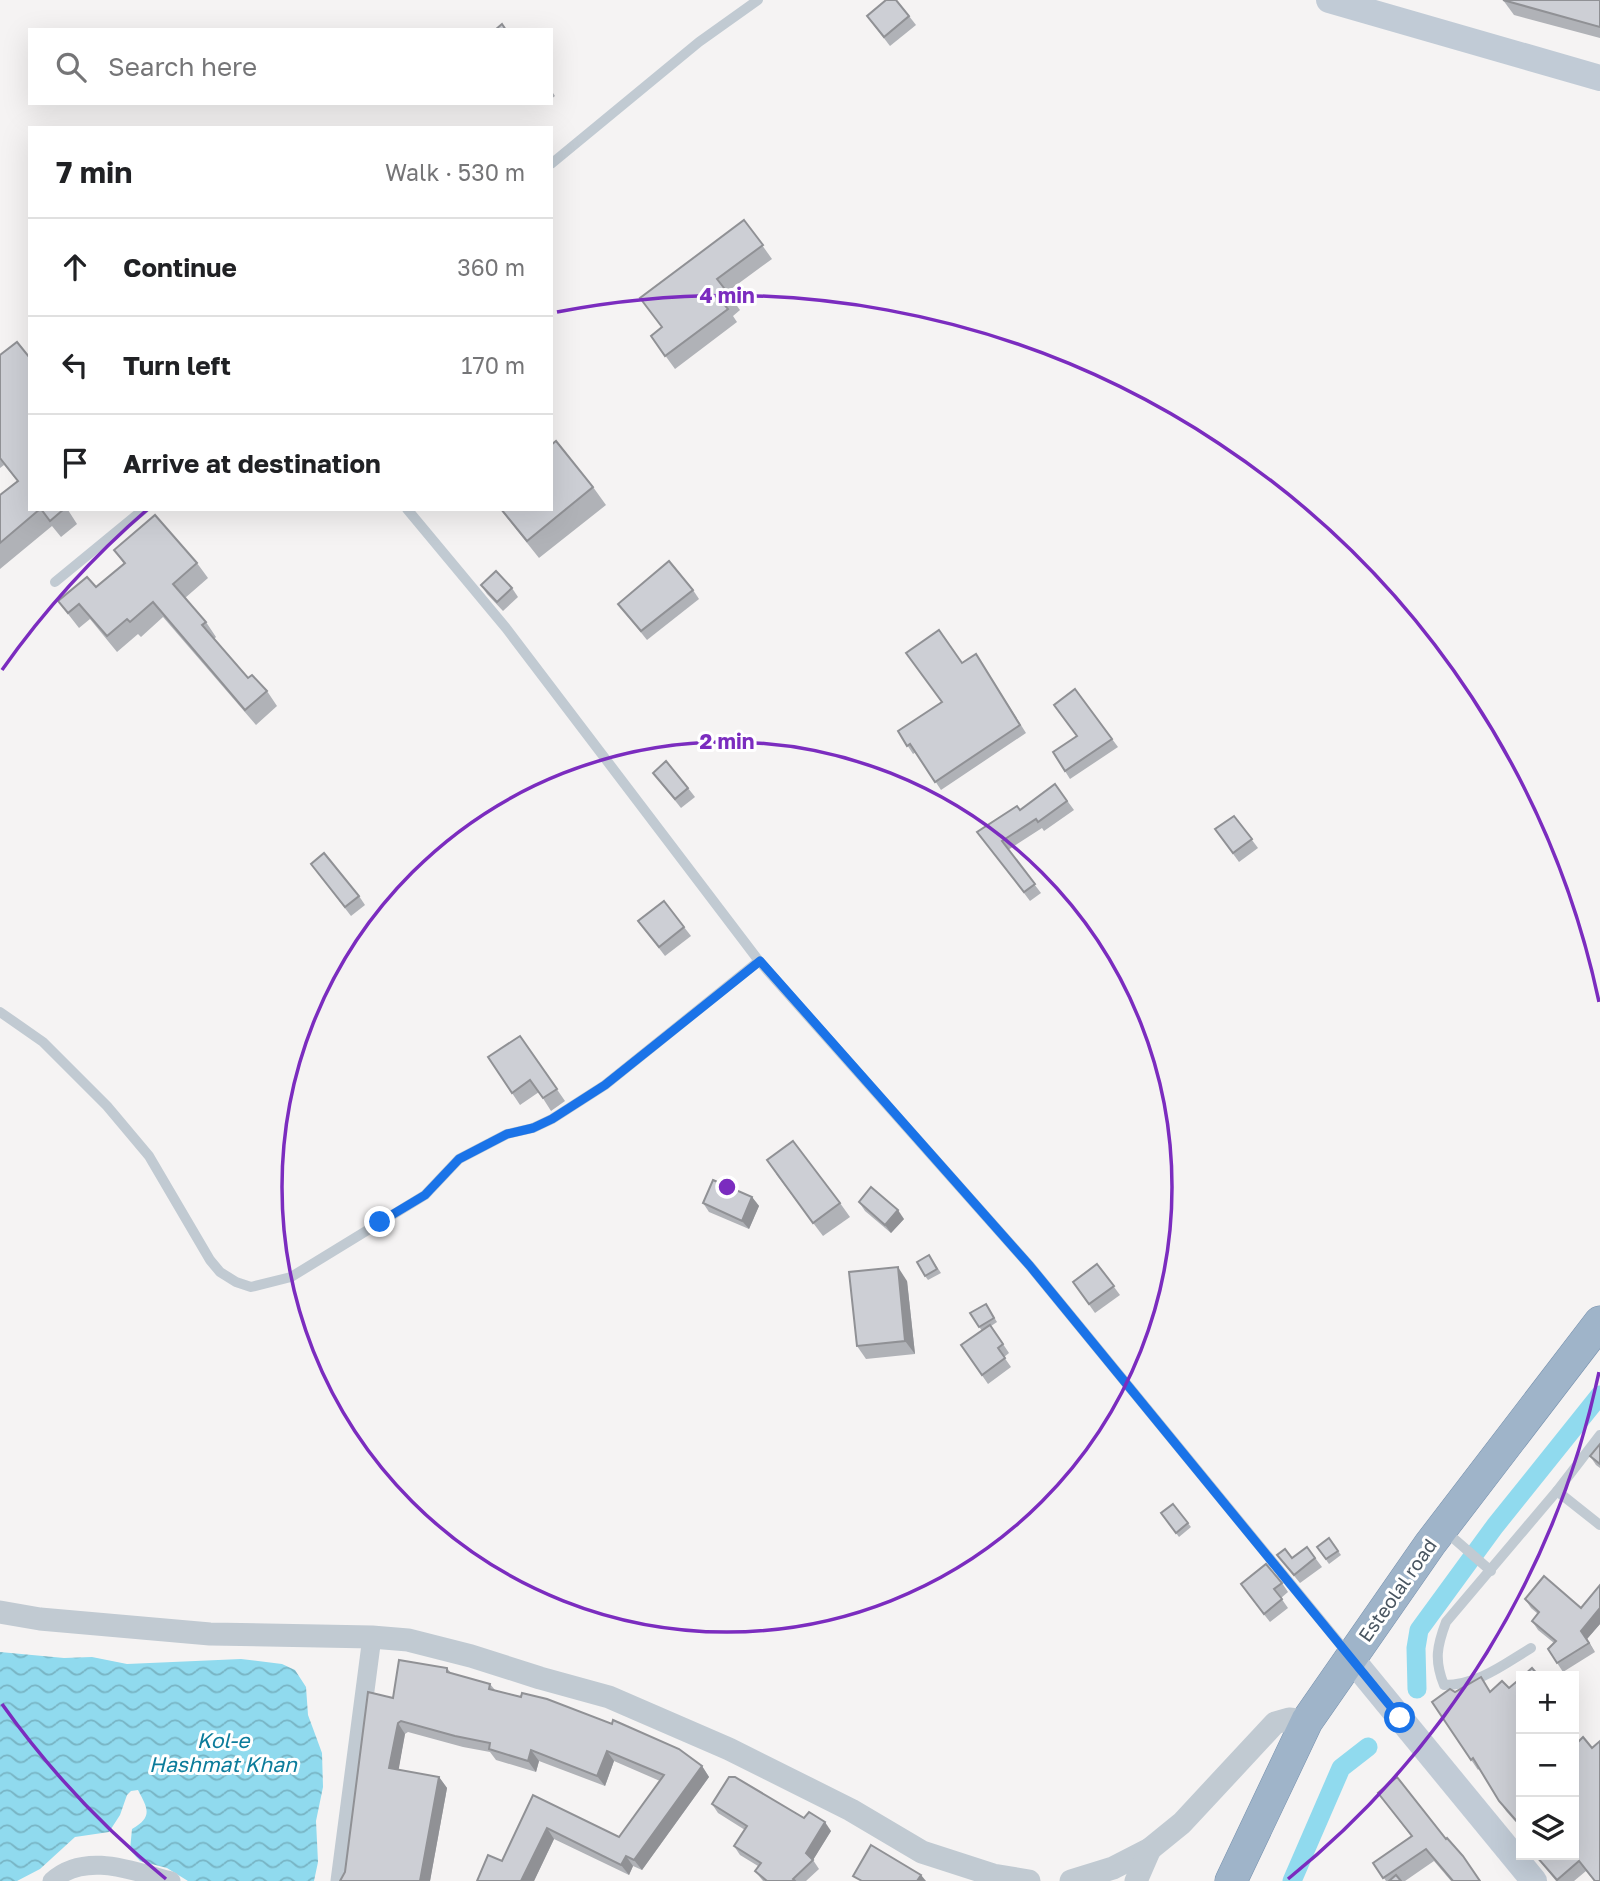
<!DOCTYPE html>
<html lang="en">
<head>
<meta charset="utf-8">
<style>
  :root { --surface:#fff; --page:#f6f6f6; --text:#202124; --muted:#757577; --line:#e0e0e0 }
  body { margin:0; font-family:"Golos Text",sans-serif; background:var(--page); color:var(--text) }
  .controls { position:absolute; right:21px; bottom:21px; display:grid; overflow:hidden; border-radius:0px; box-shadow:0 7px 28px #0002 }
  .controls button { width:63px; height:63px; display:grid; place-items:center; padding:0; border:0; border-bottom:2px solid var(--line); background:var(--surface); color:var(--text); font:35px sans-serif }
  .stop { position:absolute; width:21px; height:21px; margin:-16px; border:5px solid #1a73e8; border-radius:50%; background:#fff }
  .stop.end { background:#1a73e8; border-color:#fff; box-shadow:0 2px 7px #0008 }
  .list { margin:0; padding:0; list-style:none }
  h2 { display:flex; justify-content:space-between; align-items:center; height:91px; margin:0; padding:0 28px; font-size:30px }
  h2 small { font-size:23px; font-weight:400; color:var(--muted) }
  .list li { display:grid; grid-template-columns:46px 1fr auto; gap:21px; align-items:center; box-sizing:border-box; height:98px; padding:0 28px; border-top:2px solid var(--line) }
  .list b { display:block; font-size:26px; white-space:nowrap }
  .list em { font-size:23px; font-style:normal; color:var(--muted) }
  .icon { flex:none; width:38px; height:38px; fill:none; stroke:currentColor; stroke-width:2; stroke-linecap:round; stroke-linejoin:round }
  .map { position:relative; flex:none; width:1600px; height:1881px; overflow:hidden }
  .search { position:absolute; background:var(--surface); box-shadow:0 7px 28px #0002; left:28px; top:28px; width:525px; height:77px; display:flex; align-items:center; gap:18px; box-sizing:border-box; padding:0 24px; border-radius:0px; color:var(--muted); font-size:26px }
  .panel { position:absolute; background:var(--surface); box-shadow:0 7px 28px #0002; left:28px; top:126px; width:525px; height:385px; border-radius:0px }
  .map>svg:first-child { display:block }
</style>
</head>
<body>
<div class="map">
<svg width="1600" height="1881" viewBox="0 0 1600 1881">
  <defs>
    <pattern id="water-waves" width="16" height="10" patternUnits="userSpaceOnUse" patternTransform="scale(1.75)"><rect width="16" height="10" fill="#90daee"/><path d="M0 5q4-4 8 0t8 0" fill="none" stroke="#78b4c4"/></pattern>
  </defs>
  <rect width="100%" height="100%" fill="#f5f3f3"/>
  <!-- water -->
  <path fill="url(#water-waves)" d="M0 1652 64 1658 92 1657 127 1664 241 1659 282 1664 295 1670 306 1687 308 1715 322 1753 323 1787 316 1821 318 1862 314 1881H188L167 1868 140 1861 130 1850 132 1829C153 1817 148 1809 138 1790L131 1791 127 1795 120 1815 109 1832 75 1837 40 1869 17 1881H0Z"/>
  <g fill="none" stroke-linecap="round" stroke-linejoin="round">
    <!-- canal -->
    <g stroke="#90daee" stroke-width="19">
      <path d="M1417 1689 1416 1648 1419 1630 1495 1526 1600 1395"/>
      <path d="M1292 1881 1341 1768 1368 1747"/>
    </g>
    <!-- trunk casing -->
    <g stroke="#7690ad" stroke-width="33">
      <path id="trunk" d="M1231 1881 1307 1721 1430 1544 1600 1322"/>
    </g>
    <!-- service -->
    <g stroke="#c1cad2" stroke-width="10">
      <path d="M551 164 699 42 758 0"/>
      <path d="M407 509 506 628 759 961 1030 1266 1349 1655"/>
      <path d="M55 582 144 509"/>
      <path d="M0 1012 43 1042 107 1106 149 1156 210 1260 220 1272 236 1282 251 1287 291 1277 425 1195 459 1159 507 1134 533 1128 552 1119 605 1085 759 961"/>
      <path d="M1557 1491 1600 1525"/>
      <path d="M1444 1530 1491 1571"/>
      <path d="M1531 1648C1503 1665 1478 1685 1444 1685 1434 1660 1437 1646 1446 1622L1557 1491 1600 1435"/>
    </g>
    <!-- minor -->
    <g stroke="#c1cad2" stroke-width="19">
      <path d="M52 1881C85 1851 133 1871 171 1881"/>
      <path d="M340 1881 372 1637"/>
    </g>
    <!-- tertiary -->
    <g stroke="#c1cad2" stroke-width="23">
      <path d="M0 1612 40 1619 210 1634 372 1637 408 1640 471 1656 540 1678 609 1697 729 1749 851 1810 922 1852 993 1875 1029 1881"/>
      <path d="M1071 1881 1113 1868 1150 1849 1182 1823 1275 1723 1289 1719 1307 1721"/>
      <path d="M1136 1881 1150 1849"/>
    </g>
    <!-- secondary -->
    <g stroke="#c1cbd6" stroke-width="26">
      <path d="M1329 0 1600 78"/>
      <path d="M1350 1657 1534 1881"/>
    </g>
    <!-- trunk -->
    <use href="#trunk" stroke="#9fb4c9" stroke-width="32"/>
  </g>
  <!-- wall -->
  <g fill="#b0b2b7">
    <path d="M1503 0H1600V38L1514 15Z"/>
    <path d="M867 16H909L916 25 890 46Z"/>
    <path d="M551 90 555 96 551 99Z"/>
    <path d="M744 220 772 259 727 292 740 310 733 316 737 322 675 369 651 336 662 328Z"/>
    <path d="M0 355 30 509H69L68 510 77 524 61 537 52 526 0 569V495L17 481 4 465 0 468Z"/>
    <path d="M593 487 606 505 539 558 500 509H551Z"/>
    <path d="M114 550 197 563 208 578 185 598 206 622 216 637 214 639 248 678 267 691 277 706 256 725 163 617 141 637 138 634 117 652 90 619 79 628 58 601 96 587 124 564Z"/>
    <path d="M481 585 512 588 518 597 503 611 487 594Z"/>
    <path d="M693 590 699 599 647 640 618 604Z"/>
    <path d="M976 654 1026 733 941 790 916 752 913 754 898 731 942 703 962 663Z"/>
    <path d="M1075 689 1118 747 1070 779 1053 752 1077 736Z"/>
    <path d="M653 773 688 788 695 797 681 808Z"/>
    <path d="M1055 784 1074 810 1044 831 1042 828 1008 850 1041 893 1030 901 984 840 1020 810Z"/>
    <path d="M1234 816 1258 848 1239 862 1215 829Z"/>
    <path d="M311 864 359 896 365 905 351 916Z"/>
    <path d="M638 921 684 927 691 936 665 956Z"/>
    <path d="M520 1036 565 1101 551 1111 539 1092 520 1105 488 1057Z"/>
    <path d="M776 1174 840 1203 850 1217 823 1236Z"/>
    <path d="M752 1197 759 1206 749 1229 709 1212 703 1203Z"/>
    <path d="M859 1202 904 1219 891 1233 865 1211Z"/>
    <path d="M929 1255 941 1273 928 1280 925 1276Z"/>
    <path d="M1097 1264 1120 1295 1095 1313 1073 1282Z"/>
    <path d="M907 1281 915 1354 866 1359 857 1346Z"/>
    <path d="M986 1304 997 1322 991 1326 1009 1353 1004 1357 1011 1367 988 1384 961 1345 982 1331 970 1313Z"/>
    <path d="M1600 1444V1468L1596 1465 1590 1456Z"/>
    <path d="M1173 1504 1191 1527 1179 1537 1161 1513Z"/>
    <path d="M1329 1538 1341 1555 1329 1564 1317 1547Z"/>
    <path d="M1307 1547 1322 1567 1300 1583 1277 1555 1292 1558Z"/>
    <path d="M1282 1583 1288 1592 1281 1598 1288 1608 1270 1622 1247 1593Z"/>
    <path d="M1600 1585V1624L1587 1639 1595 1652 1563 1672 1548 1649 1554 1643 1538 1630 1532 1621 1538 1614 1531 1608 1525 1599 1581 1608Z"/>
    <path d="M447 1668 451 1673 490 1684 495 1690 702 1766 709 1777 642 1870 633 1866 629 1875 554 1839 534 1881H477L502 1861 533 1795 619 1837 660 1781 614 1761 605 1786 539 1761 536 1772 496 1760 490 1752 463 1747 408 1732 405 1734 398 1770 439 1777 447 1788 430 1881H340L345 1872 393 1698Z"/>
    <path d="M1521 1678V1828L1506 1811 1479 1769 1478 1770 1432 1702 1455 1692 1490 1691 1509 1688Z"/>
    <path d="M1378 1793 1480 1881H1451L1434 1861 1405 1881H1386L1373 1863 1411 1836Z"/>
    <path d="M712 1804 804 1818 831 1831 813 1860 819 1869 806 1881H763L755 1871 758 1866 740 1855 734 1846 745 1830 718 1813Z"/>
    <path d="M1574 1855 1600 1881H1594L1586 1871 1574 1881H1556L1536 1856Z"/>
  </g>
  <!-- shaded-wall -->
  <g fill="#909195">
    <path d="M752 1197 759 1206 749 1229 742 1221Z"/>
    <path d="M898 1210 904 1219 891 1233 885 1225Z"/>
    <path d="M898 1267 907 1281 915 1354 905 1341Z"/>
    <path d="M1600 1608V1624L1587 1639 1595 1652 1581 1631Z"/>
    <path d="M398 1723 405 1734 397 1779 389 1768Z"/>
    <path d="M531 1750 539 1761 536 1772 528 1761Z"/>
    <path d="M607 1751 614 1761 605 1786 597 1776Z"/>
    <path d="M702 1766 709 1777 642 1870 634 1860Z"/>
    <path d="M439 1777 447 1788 430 1881H420Z"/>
    <path d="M825 1822 831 1831 813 1860 806 1853Z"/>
    <path d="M547 1828 554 1839 534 1881H521Z"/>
    <path d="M626 1856 633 1866 629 1875 621 1865Z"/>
    <path d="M921 1875 926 1881H917Z"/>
  </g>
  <!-- building -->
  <g fill="#cdcfd5" stroke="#909195" stroke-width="2">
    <path d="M886 0H896L909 16 884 37 867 16Z"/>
    <path d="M1503 0H1600V27Z"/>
    <path d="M502 24 506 30H495Z"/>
    <path d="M744 220 763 245 717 279 731 297 723 303 728 309 665 356 651 336 662 327 640 298Z"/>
    <path d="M17 342 30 358V509H40L0 543V495L18 481 0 458V355Z"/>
    <path d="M556 441 593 487 527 541 501 509H551V445Z"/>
    <path d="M41 509H64L50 521Z"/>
    <path d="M155 515 197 563 173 584 206 622 202 625 248 678 252 675 267 691 245 710 153 602 130 622 127 619 107 636 79 604 68 613 58 601 87 577 96 587 125 563 114 550Z"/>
    <path d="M669 561 693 590 641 631 618 604Z"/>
    <path d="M496 571 512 588 497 602 481 585Z"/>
    <path d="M939 630 962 663 976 654 1020 725 935 782 910 744 907 746 898 731 942 702 906 653Z"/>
    <path d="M1075 689 1112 739 1065 771 1053 752 1077 736 1054 705Z"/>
    <path d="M666 761 688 788 675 799 653 773Z"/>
    <path d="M1055 784 1067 801 1038 822 1036 819 1002 841 1035 884 1024 892 977 832 1017 806 1020 810Z"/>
    <path d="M1234 816 1252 839 1233 853 1215 829Z"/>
    <path d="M324 853 359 896 345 907 311 864Z"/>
    <path d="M664 901 684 927 659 947 638 921Z"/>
    <path d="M520 1036 557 1089 543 1098 530 1080 512 1093 488 1057Z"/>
    <path d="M793 1141 840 1203 813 1223 767 1160Z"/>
    <path d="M713 1180 752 1197 742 1221 703 1203Z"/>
    <path d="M871 1187 898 1210 885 1225 859 1202Z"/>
    <path d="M929 1255 937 1269 925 1276 917 1262Z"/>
    <path d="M1097 1264 1114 1286 1089 1304 1073 1282Z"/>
    <path d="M898 1267 905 1341 857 1346 849 1272Z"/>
    <path d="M986 1304 994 1318 979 1327 970 1313Z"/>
    <path d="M990 1325 1003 1344 998 1348 1005 1358 982 1375 961 1345Z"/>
    <path d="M1600 1444V1464L1590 1456Z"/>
    <path d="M1173 1504 1188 1523 1176 1533 1161 1513Z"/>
    <path d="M1329 1538 1338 1551 1326 1559 1317 1547Z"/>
    <path d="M1307 1547 1315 1558 1294 1575 1277 1555 1285 1549 1292 1558Z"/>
    <path d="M1266 1564 1282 1583 1274 1589 1282 1599 1264 1614 1241 1584Z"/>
    <path d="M1544 1576 1581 1608 1600 1585V1608L1581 1631 1589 1643 1557 1663 1548 1649 1556 1641 1532 1621 1539 1612 1525 1599Z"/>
    <path d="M399 1660 447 1668V1672L490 1684 489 1689 521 1697 522 1693 547 1699 612 1724 613 1720 679 1749 702 1766 634 1860 626 1856 621 1865 547 1828 521 1881H477L488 1855 502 1861 533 1795 619 1837 664 1775 607 1751 597 1776 531 1750 528 1761 489 1749 490 1743 455 1736 401 1721 398 1723 389 1768 439 1777 420 1881H340L345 1872 368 1692 393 1698Z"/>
    <path d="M1532 1668 1539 1676H1523Z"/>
    <path d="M1481 1677 1490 1692 1502 1681 1509 1688 1521 1678V1826L1499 1801 1473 1758 1471 1760 1432 1702 1450 1689 1455 1692Z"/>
    <path d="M1583 1737 1592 1748 1600 1741V1881H1595L1579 1861 1557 1880 1536 1856 1537 1855H1574V1746Z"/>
    <path d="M729 1777H735L804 1818 809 1812 825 1822 806 1853 813 1860 793 1879 795 1881H767L755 1871 761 1863 734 1846 747 1826 712 1804Z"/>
    <path d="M1397 1777 1446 1839 1447 1838 1463 1856 1480 1881H1453L1426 1849 1383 1878 1373 1863 1412 1836 1378 1793Z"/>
    <path d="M871 1845 921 1875 917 1881H862L853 1876Z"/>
    <path d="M1396 1875 1401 1881H1389Z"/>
  </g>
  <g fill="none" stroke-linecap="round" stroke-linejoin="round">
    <!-- route -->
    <path stroke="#1a73e8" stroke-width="9" d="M380 1222 425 1195 459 1159 507 1134 533 1128 552 1119 605 1085 760 961 1030 1266 1400 1718"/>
  </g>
  <!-- distance rings -->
  <g fill="none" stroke="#7b2cbf" stroke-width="3.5">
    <circle cx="727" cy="1187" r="445"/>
    <path d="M1599 1372A891 891 0 0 1 1288 1879M166 1879A891 891 0 0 1 2 1704M2 670A891 891 0 0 1 148 509M557 312A891 891 0 0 1 1599 1002"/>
  </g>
  <g text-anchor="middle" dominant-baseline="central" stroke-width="6" stroke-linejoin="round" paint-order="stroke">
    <!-- street labels -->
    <g font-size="19" fill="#4a5661" stroke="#fff">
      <text transform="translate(1397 1590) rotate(-55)">Esteolal road</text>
    </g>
    <!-- water labels -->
    <g font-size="21" font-style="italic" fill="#0c7c9b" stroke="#fff">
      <text x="223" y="1740">Kol-e<tspan x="223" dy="24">Hashmat Khan</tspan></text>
    </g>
  </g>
  <circle cx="727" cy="1187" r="10" fill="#7b2cbf" stroke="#fff" stroke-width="3.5"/>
  <g font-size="21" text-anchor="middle" font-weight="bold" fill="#7b2cbf" stroke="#fff" stroke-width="6" stroke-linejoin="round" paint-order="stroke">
    <text x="727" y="303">4 min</text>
    <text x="727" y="749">2 min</text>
  </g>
</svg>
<div class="controls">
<button>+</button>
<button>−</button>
<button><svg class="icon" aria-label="layers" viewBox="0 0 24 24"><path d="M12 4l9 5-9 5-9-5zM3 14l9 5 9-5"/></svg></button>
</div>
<div class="stop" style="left:1400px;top:1718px"></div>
<div class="stop end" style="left:380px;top:1222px"></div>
<div class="search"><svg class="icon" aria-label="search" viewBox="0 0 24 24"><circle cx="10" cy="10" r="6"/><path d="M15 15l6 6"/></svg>Search here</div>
<section class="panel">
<h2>7 min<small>Walk · 530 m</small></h2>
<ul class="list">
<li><svg class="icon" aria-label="ahead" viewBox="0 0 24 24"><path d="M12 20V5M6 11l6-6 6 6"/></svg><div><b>Continue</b></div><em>360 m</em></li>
<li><svg class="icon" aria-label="left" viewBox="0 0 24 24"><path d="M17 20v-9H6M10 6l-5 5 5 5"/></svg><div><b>Turn left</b></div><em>170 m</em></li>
<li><svg class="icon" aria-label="arrive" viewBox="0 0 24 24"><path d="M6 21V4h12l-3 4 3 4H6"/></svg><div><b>Arrive at destination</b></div></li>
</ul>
</section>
</div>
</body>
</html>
